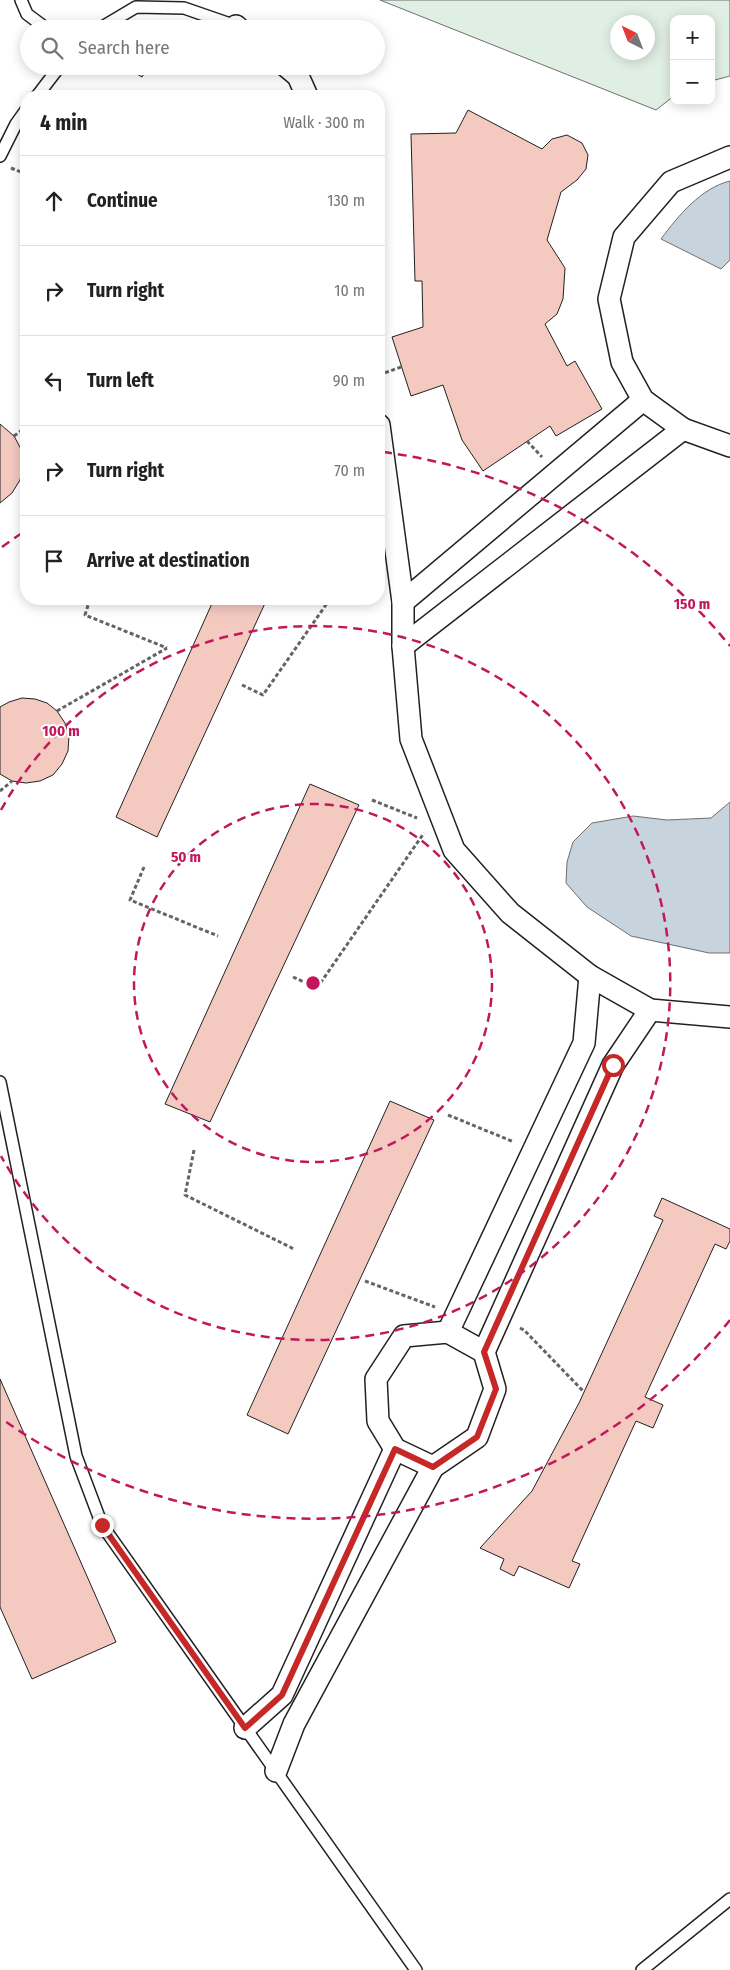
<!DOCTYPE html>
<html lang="en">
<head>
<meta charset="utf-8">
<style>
  :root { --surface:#fff; --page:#f6f6f6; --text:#222; --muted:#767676; --line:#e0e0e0 }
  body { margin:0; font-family:"Fira Sans Condensed",sans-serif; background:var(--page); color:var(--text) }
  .controls { position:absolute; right:15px; top:15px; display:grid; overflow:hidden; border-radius:10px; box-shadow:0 2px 12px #0003 }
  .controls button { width:45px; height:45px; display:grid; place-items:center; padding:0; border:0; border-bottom:1px solid var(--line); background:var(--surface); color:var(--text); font:25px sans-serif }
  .compass { position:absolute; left:610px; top:15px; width:45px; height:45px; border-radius:50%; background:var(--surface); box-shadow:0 2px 12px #0003; rotate:318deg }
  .stop { position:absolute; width:15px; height:15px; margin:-11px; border:4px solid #c62828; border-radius:50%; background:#fff }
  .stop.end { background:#c62828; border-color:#fff; box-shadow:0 1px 5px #0008 }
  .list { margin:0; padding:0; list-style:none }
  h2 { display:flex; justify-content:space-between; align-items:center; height:65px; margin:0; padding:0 20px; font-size:21px }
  h2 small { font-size:16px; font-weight:400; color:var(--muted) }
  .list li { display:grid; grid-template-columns:32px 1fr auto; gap:15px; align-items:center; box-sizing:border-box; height:90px; padding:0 20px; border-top:1px solid var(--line) }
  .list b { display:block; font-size:19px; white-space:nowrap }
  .list em { font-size:16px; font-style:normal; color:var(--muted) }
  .icon { flex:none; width:28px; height:28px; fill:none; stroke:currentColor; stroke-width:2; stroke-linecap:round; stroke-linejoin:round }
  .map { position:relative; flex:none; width:730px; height:1970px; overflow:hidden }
  .search { position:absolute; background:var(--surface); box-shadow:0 2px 12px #0003; left:20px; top:20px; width:365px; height:55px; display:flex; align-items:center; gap:12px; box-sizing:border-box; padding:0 18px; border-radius:28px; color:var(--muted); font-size:19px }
  .panel { position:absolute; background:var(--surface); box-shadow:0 2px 12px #0003; left:20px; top:90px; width:365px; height:515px; border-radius:20px }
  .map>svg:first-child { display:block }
</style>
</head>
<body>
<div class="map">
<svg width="730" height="1970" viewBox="0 0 730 1970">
  <rect width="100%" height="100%" fill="#fff"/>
  <!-- green -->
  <path fill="#e0efe3" stroke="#6f6f6f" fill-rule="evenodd" d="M380 0H730V76L711 81V19H674V96L656 110ZM618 22H648V52H618Z"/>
  <!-- water -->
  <g fill="#c7d3dd" stroke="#6f6f6f">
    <path d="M730 181V260L721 269 661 239C678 216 701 188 730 181Z"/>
    <path d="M730 802V953H709L631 936 587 907 566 883 567 862 573 842 592 823 633 816 667 820 711 818Z"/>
  </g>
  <!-- building -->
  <g fill="#f3c9c0" stroke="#222">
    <path d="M124 66H148L142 77Z"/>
    <path d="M468 110 542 149 552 139 567 135 582 143 588 155 586 169 577 180 561 192 547 240 565 268 563 299 557 314 545 324 567 366 575 361 602 409 556 436 550 426 483 471 462 440 443 385 411 396 392 337 423 327 422 281H415L411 134 456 133Z"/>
    <path d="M0 424 14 436 21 449 23 465 20 480 12 493 0 503Z"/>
    <path d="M214 599H267L157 837 116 817Z"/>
    <path d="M22 698 35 699 47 703 57 711 65 723 69 736 68 751 62 764 53 775 40 781 26 783 12 781 0 774V707L9 702Z"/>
    <path d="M310 784 359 805 210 1122 165 1104Z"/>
    <path d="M390 1101 434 1120 288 1434 247 1415Z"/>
    <path d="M662 1198 730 1229V1241L726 1249 715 1244 645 1397 663 1405 653 1428 636 1421 572 1561 580 1564 569 1588 519 1566 514 1576 500 1569 504 1559 480 1548 532 1491 579 1403 663 1220 654 1216Z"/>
    <path d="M0 1379 116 1642 32 1679 0 1607Z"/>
  </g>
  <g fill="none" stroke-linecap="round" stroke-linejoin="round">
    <!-- lane casing -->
    <g stroke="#222" stroke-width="14">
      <g id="lane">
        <path d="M21 0 27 14 47 29"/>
        <path d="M99 29 136 7 184 8 236 26"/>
        <path d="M37 96 60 66"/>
        <path d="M0 156 16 124 26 110"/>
        <path d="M0 1082 76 1456 102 1525 416 1970"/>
        <path d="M642 1970 730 1899"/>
      </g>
    </g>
    <!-- street casing -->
    <g stroke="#222" stroke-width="24">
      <g id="street">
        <path d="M236 26 239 29"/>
        <path d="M286 66 298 76 307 96"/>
        <path d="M730 157 671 182 624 237 609 299 622 362 643 400 683 429 730 446"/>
        <path d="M379 425 403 602V646L411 739 454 850 510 913 590 976 650 1010 730 1017"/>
        <path d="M403 602 643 400"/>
        <path d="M403 646 683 429"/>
        <path d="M448 1332 484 1352 495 1389 477 1437 433 1467 395 1449 378 1421 376 1379 404 1336Z"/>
        <path d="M448 1332 584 1043 590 976"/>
        <path d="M484 1352 613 1065 650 1010"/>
        <path d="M245 1728 282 1695 395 1449"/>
        <path d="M276 1771 294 1724 433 1467"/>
      </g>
    </g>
    <!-- path -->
    <g stroke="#646464" stroke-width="3" stroke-dasharray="4 2.5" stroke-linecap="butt">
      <path d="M11 168 26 174"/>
      <path d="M379 375 401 367"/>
      <path d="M14 436 26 427"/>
      <path d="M527 441 542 457"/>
      <path d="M90 599 85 615 167 648"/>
      <path d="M242 685 263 695 330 599"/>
      <path d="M57 711 167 648"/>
      <path d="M0 791 12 781"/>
      <path d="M372 800 417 818"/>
      <path d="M144 867 130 900 218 936"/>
      <path d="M293 977 317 988 424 833"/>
      <path d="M448 1115 514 1142"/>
      <path d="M194 1150 185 1195 294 1249"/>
      <path d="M365 1281 435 1307"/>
      <path d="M520 1328 524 1330 584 1392"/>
    </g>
    <!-- lane -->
    <use href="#lane" stroke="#fff" stroke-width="11"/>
    <!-- street -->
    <use href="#street" stroke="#fff" stroke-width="21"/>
  </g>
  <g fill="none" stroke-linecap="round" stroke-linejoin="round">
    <!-- route -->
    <path stroke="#c62828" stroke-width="6" d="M102 1525 245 1728 282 1695 395 1449 433 1467 477 1437 496 1389 484 1352 613 1065"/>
  </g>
  <!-- distance rings -->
  <g fill="none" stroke="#c2185b" stroke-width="2.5" stroke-dasharray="9 6">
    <circle cx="313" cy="983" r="179"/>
    <path d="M1 810A357 357 0 1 1 1 1156"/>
    <path d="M730 1320A536 536 0 0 1 2 1419M2 547A536 536 0 0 1 25 531M383 452A536 536 0 0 1 730 646"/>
  </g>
  <circle cx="313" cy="983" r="8" fill="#c2185b" stroke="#fff" stroke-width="2.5"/>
  <g font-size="15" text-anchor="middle" font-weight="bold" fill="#c2185b" stroke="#fff" stroke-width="4" stroke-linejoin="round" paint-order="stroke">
    <text x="692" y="609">150 m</text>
    <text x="61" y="736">100 m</text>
    <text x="186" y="862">50 m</text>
  </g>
</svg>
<div class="controls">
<button>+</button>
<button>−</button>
</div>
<svg class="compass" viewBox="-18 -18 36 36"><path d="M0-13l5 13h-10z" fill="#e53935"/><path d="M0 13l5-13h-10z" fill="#767676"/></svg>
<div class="stop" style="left:613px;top:1065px"></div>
<div class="stop end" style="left:102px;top:1525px"></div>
<div class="search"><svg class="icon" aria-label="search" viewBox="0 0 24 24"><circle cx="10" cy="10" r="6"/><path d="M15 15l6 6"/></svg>Search here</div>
<section class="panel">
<h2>4 min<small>Walk · 300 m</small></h2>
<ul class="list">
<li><svg class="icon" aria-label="ahead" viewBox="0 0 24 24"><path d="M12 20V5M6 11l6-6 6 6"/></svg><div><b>Continue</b></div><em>130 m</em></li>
<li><svg class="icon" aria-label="right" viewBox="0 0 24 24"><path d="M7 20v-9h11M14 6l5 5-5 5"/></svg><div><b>Turn right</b></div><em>10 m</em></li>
<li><svg class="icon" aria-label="left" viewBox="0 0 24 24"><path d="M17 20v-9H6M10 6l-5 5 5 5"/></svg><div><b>Turn left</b></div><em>90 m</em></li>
<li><svg class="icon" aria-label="right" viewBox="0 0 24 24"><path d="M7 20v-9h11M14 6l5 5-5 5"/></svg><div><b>Turn right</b></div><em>70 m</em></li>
<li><svg class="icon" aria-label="arrive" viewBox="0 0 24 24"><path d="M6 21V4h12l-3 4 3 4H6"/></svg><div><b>Arrive at destination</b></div></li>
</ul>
</section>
</div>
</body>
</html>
